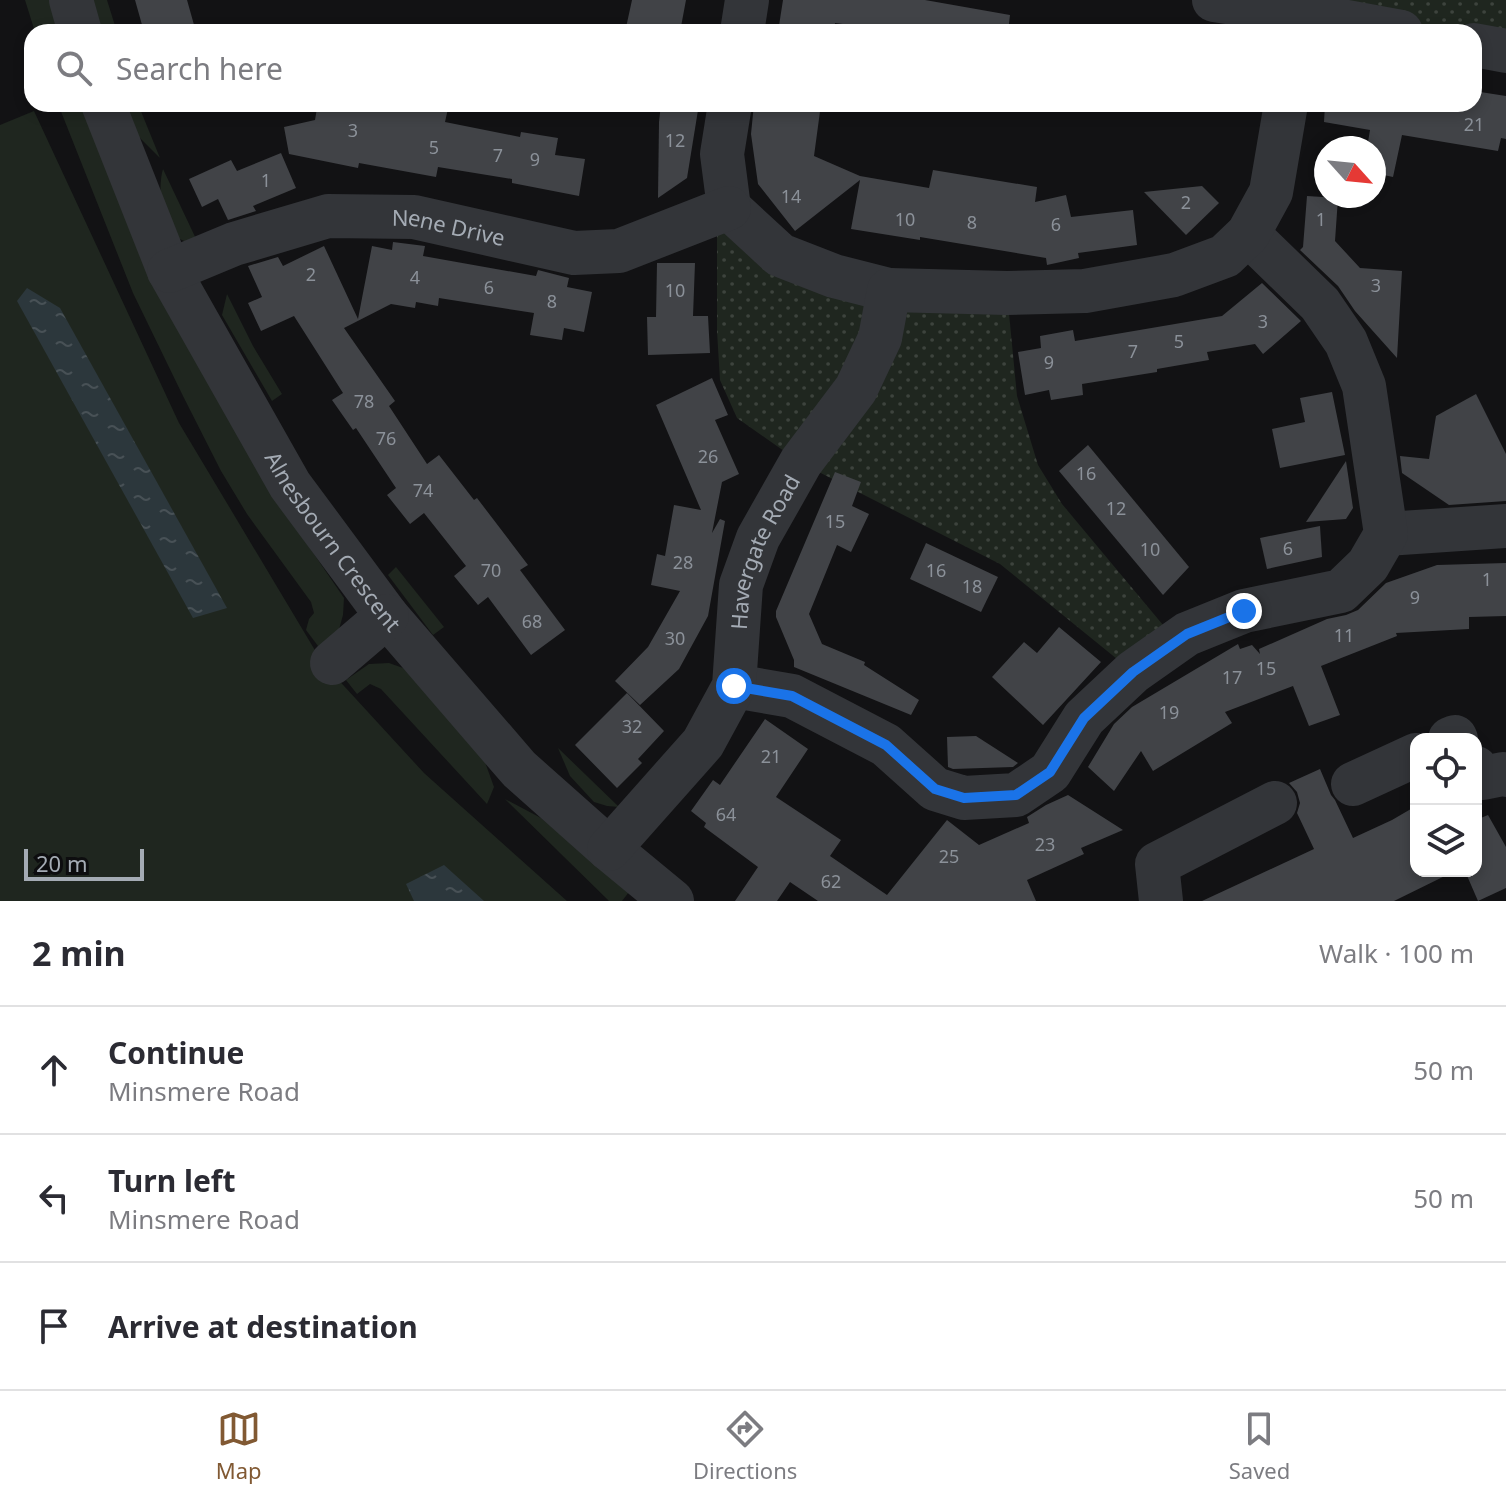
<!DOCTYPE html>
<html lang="en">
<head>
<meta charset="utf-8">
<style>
  :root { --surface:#fff; --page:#f2f2f3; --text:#2b2b33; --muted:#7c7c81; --line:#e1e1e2; --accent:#815933 }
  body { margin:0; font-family:"Noto Sans",sans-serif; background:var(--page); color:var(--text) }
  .controls { position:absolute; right:24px; bottom:24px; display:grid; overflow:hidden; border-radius:16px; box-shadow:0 4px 12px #0003 }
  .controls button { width:72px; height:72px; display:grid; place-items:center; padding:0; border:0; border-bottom:2px solid var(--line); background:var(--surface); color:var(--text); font:40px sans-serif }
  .compass { position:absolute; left:1314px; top:136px; width:72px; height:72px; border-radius:50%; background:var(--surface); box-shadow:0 4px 12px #0003; rotate:117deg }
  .scale { position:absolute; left:24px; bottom:20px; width:120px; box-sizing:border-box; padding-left:8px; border:4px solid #a4abb4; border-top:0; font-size:22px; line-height:28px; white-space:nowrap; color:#a4abb4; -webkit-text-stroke:6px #0d0d0f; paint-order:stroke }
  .stop { position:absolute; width:24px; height:24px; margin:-18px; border:6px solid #1a73e8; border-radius:50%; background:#fff }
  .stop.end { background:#1a73e8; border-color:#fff; box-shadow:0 2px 8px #0008 }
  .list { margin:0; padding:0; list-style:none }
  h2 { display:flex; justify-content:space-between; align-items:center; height:104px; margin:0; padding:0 32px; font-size:34px }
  h2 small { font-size:26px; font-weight:400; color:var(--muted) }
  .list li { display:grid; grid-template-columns:52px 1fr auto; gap:24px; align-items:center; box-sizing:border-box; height:128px; padding:0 32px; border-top:2px solid var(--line) }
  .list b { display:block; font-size:30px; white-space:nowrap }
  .list p { margin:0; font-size:26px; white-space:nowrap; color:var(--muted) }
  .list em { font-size:26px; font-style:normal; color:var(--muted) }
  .icon { flex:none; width:44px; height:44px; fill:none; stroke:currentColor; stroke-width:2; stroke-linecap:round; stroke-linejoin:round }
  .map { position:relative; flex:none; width:1506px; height:901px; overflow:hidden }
  .search { position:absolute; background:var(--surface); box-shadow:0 4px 12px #0003; left:24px; right:24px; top:24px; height:88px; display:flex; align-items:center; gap:20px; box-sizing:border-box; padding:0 28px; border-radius:24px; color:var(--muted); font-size:30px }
  .sheet { height:488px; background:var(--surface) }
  nav { display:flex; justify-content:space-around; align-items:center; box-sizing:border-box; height:112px; border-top:2px solid var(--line); background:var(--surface); font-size:22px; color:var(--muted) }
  nav a { display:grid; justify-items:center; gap:4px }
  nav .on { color:var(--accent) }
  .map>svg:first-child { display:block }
</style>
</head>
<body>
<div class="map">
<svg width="1506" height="901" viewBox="0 0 1506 901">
  <defs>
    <pattern id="park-dots" width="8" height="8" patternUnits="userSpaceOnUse" patternTransform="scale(2)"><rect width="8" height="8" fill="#1f261f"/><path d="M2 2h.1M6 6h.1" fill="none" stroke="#3d433d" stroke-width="1.8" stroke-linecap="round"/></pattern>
    <pattern id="water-ripples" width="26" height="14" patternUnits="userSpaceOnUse" patternTransform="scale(2)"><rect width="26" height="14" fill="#2c373c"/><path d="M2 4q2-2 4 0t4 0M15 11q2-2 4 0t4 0" fill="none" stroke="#485156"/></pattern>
  </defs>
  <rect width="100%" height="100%" fill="#121214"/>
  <!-- green -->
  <g fill="#1f261f">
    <path d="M25 0H52L62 32H35Z"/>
    <path d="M89 0H107L117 32H99Z"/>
    <path d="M58 104H84L264 481 344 598 343 615 338 633 321 650 306 630 309 619 314 613 311 602 247 514 221 471 183 396 133 293Z"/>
    <path d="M130 104H138L160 158 135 133 125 106Z"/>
    <path d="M34 111 179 423 322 662 424 773 567 901H0V125Z"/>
    <path d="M163 169 198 243C196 242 186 242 184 241 161 233 157 189 163 169Z"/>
    <path d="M227 294 253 346 282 394 272 401 222 315Z"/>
    <path d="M396 567 444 627 433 635 388 575Z"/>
    <path d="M389 663 403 668 481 751 494 787 487 804 381 689 370 684 357 694 346 680 369 664Z"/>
    <path d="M558 748 619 807 607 806 594 802 570 776Z"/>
    <path d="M505 799 541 818 629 892 622 901H609Z"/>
  </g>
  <!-- park -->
  <g fill="url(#park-dots)">
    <path d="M1214 0H1506V51L1474 32H1401Z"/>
    <path d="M717 212 780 255 1007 293 1017 396 1038 465 1062 504 1163 625 1133 672 1000 564 801 463 737 418 720 380 717 331Z"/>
  </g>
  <!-- water -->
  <g fill="url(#water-ripples)">
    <path d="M27 288 60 308 227 608 193 618 17 301Z"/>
    <path d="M444 865 484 901H414L406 884Z"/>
  </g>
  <!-- building -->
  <g fill="#414347">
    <path d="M135 0H187L196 32H144Z"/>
    <path d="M632 0H686L680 32H625Z"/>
    <path d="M783 0H925L1010 15 1008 32H904L835 23 834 32H778Z"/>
    <path d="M1474 91 1506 96V139L1501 138 1498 151 1402 135 1393 177 1374 173V148H1367L1370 130 1324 122 1325 104H1474Z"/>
    <path d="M338 104H449L445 122 520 137 521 132 558 138 555 155 585 159 579 196 512 183V179L438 167 436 177 359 163 358 168 289 154 284 127 315 120 317 108 336 112Z"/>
    <path d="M661 104H699L687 178 658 198 659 122Z"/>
    <path d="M754 104H821L814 156 860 176 929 188 933 170 1037 187 1035 202 1066 195 1071 217 1133 210 1137 245 1078 253 1079 258 1047 265 1046 258 920 237V240L851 229 860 180 795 231 758 184 751 134Z"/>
    <path d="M281 153 296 188 253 206 256 211 228 220 218 199 202 207 189 179 231 160 237 171Z"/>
    <path d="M1202 186 1219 203 1186 235 1144 192Z"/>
    <path d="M1307 196 1338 198 1335 241 1360 268 1402 271 1397 358 1355 311 1338 286 1300 250 1303 247Z"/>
    <path d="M393 242 425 246 423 256 536 276 538 270 569 278 567 287 592 292 584 332 564 328 562 340 530 335 534 313 439 298 438 306 416 302 415 308 391 304 344 328 395 401 389 406 427 464 439 455 474 500 477 498 528 565 520 570 565 630 531 655 488 597 478 605 454 576 466 566 424 513 410 524 387 495 396 488 356 428 353 430 332 400 343 393 294 316 261 331 248 303 262 297 248 266 278 257 283 266 324 246 358 319 372 246 392 250Z"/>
    <path d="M657 263H695L693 316H708L710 353 648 355 647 317H656Z"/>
    <path d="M1262 283 1301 321 1263 354 1255 344 1207 352 1209 360 1157 369V372L1082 384 1083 395 1051 400 1049 390 1025 395 1018 352 1041 348 1040 336 1073 330 1075 341 1222 316Z"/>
    <path d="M712 378 728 415 715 420 739 474 722 482 712 533 720 519 725 521 708 616 679 669 640 705 615 681 648 647 680 591 651 585 657 554 665 556 674 505 701 510 656 405Z"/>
    <path d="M1332 392 1345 455 1280 468 1272 429 1305 422 1300 398Z"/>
    <path d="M1476 394 1506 454V501L1449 505 1402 473 1400 456 1429 459 1436 416Z"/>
    <path d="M1088 445 1189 567 1163 595 1059 471Z"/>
    <path d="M1346 461 1353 508 1346 519 1306 522Z"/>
    <path d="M835 472 861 482 852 506 869 514 851 552 837 545 809 614 822 644 865 662 864 665 919 700 911 715 794 667V660L776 617V611Z"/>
    <path d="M1320 526 1322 557 1267 569 1260 538Z"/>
    <path d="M926 543 998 577 981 612 910 579Z"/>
    <path d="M1506 563V616L1469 617V629L1396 633 1397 636 1321 666 1340 715 1309 726 1293 686 1225 712 1232 723 1153 771 1141 751 1114 791 1088 767 1114 724 1132 707 1238 644 1240 649 1252 645 1260 654 1259 649 1327 619 1346 615 1358 610 1386 583 1437 565Z"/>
    <path d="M1059 627 1101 662 1043 725 992 677 1024 642 1037 653Z"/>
    <path d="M627 693 664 731 638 759 642 763 617 788 575 745Z"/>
    <path d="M765 719 808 749 776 797 841 840 830 856 887 895 947 820 979 845 1029 823 1027 817 1046 805 1068 795 1123 830 1081 848 1084 854 1027 880 1036 901H818L790 882 777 901H735L758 867 704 827 706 823 691 811 713 780 720 785Z"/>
    <path d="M976 736 1018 763 1013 767 953 769 948 767 947 737Z"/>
    <path d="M1320 769 1331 795 1335 800 1353 838 1392 820 1416 806V871H1455L1394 901H1202L1314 849 1297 813 1300 803 1297 792 1289 783Z"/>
    <path d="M1488 815 1506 847V888L1478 901 1465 871H1476V820Z"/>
  </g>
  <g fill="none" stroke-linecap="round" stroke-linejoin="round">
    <!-- minor -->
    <g stroke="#333539" stroke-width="44">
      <path d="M71 0 80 32"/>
      <path d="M1214 0 1304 14 1401 32"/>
      <path d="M742 32 747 0"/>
      <path d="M1474 45 1506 51"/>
      <path id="s1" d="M103 104 169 271 290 485 387 616 519 769 609 849 672 901"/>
      <path d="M729 208 780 255 834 276 889 290"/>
      <path d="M729 208 722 154 730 104"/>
      <path id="s2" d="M169 271 234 244 328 216 414 217 574 253 619 251 729 208"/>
      <path d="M1386 534 1506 526"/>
      <path d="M332 663 387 616"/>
      <path d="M734 686 792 696 886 745 935 789 964 798 1016 795 1050 772 1084 718 1133 672 1187 634 1244 611 1341 591 1368 565 1386 534 1364 386 1346 342 1320 304 1248 234"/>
      <path d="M1450 739 1455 737 1456 739"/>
      <path d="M1476 768 1483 778 1503 774 1506 775"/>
      <path d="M1353 784 1416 755"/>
      <path id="s3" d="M609 849 703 743 734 686 741 585 758 538 801 462 856 389 880 338 889 290 1007 293 1085 291 1174 275 1225 256 1248 234 1271 192 1286 104"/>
      <path d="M1161 901 1157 864 1275 803"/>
    </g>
  </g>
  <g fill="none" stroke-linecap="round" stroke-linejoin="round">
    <!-- route -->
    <path stroke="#1a73e8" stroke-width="10" d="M734 686 792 696 886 745 935 789 964 798 1016 795 1050 772 1084 718 1133 672 1187 634 1244 611"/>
  </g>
  <g text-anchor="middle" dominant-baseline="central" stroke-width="6" stroke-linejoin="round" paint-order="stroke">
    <!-- number labels -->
    <g font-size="18" fill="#8b9199">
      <text x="1474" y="124">21</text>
      <text x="353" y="130">3</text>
      <text x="675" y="140">12</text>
      <text x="434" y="147">5</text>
      <text x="498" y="155">7</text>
      <text x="535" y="159">9</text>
      <text x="266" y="180">1</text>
      <text x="791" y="196">14</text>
      <text x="1186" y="202">2</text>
      <text x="905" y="219">10</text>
      <text x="1321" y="219">1</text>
      <text x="972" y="222">8</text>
      <text x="1056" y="224">6</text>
      <text x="311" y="274">2</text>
      <text x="415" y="277">4</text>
      <text x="1376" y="285">3</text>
      <text x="489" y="287">6</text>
      <text x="675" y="290">10</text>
      <text x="552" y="301">8</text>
      <text x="1263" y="321">3</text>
      <text x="1179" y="341">5</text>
      <text x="1133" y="351">7</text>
      <text x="1049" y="362">9</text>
      <text x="364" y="401">78</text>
      <text x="386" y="438">76</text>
      <text x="708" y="456">26</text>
      <text x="1086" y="473">16</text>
      <text x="423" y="490">74</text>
      <text x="1116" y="508">12</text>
      <text x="835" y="521">15</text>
      <text x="1288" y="548">6</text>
      <text x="1150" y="549">10</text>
      <text x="683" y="562">28</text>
      <text x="491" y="570">70</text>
      <text x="936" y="570">16</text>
      <text x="1487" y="579">1</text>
      <text x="972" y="586">18</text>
      <text x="1415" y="597">9</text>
      <text x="532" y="621">68</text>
      <text x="1344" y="635">11</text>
      <text x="675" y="638">30</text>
      <text x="1266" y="668">15</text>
      <text x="1232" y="677">17</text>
      <text x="1169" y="712">19</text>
      <text x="632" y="726">32</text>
      <text x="771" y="756">21</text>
      <text x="726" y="814">64</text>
      <text x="1045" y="844">23</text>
      <text x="949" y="856">25</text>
      <text x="831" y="881">62</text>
    </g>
    <!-- street labels -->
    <g font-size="22" fill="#a4abb4" stroke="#0d0d0f">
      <text stroke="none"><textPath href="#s2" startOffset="290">Nene Drive</textPath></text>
      <text stroke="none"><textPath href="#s1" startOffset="496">Alnesbourn Crescent</textPath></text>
      <text stroke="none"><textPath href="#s3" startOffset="346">Havergate Road</textPath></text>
    </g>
  </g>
</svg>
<div class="controls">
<button><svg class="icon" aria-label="locate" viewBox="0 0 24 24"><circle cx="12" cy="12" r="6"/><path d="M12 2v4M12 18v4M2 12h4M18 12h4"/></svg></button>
<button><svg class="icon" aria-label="layers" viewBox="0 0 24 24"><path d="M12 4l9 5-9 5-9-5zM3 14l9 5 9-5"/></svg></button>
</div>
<svg class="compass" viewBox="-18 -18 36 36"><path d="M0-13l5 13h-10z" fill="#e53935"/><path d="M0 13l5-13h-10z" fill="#7c7c81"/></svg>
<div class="scale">20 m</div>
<div class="stop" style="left:734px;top:686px"></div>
<div class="stop end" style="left:1244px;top:611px"></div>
<div class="search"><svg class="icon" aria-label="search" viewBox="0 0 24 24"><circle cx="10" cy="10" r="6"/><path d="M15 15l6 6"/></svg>Search here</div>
</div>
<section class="sheet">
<h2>2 min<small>Walk · 100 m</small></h2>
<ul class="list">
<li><svg class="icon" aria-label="ahead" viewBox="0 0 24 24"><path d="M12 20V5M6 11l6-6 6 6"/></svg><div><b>Continue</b><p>Minsmere Road</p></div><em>50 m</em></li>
<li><svg class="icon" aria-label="left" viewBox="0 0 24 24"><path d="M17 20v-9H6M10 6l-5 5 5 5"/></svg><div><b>Turn left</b><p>Minsmere Road</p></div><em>50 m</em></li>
<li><svg class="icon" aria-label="arrive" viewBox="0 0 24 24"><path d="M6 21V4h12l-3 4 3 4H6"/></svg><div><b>Arrive at destination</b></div></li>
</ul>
</section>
<nav>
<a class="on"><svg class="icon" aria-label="map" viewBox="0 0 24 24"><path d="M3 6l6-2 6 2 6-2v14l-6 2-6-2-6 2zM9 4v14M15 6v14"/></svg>Map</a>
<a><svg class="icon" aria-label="directions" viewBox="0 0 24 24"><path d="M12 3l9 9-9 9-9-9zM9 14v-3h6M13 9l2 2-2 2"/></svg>Directions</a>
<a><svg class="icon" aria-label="saved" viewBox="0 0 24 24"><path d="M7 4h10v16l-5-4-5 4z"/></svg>Saved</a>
</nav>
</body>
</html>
